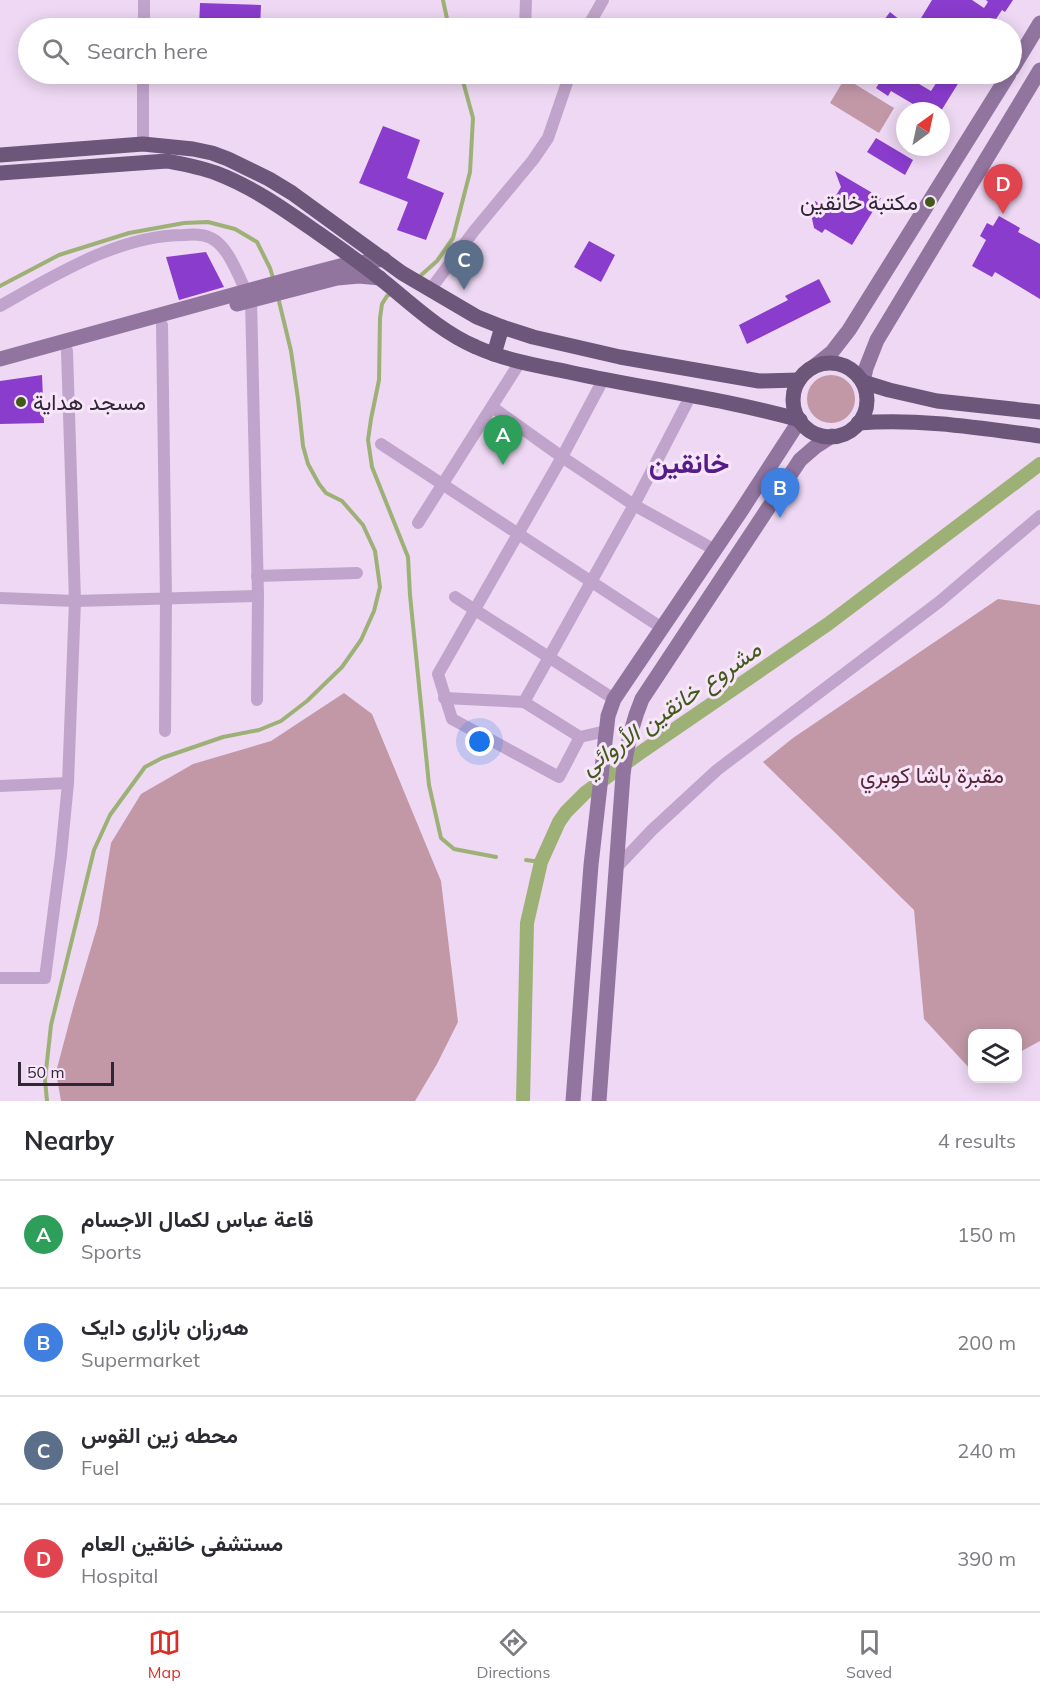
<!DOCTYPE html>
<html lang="en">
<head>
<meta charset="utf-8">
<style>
  :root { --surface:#fff; --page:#f2f2f3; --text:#2b2b33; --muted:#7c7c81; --line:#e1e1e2; --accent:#d93025 }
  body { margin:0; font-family:Mulish,Vazirmatn,sans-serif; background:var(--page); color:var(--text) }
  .controls { position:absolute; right:18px; bottom:18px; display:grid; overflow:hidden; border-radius:12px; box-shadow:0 3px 15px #0003 }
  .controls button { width:54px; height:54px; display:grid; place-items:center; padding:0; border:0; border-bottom:2px solid var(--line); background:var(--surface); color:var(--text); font:30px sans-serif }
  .compass { position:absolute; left:896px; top:102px; width:54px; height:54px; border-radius:50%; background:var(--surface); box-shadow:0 3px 15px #0003; rotate:33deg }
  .scale { position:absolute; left:18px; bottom:15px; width:96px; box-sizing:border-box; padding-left:6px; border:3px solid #302636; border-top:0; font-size:16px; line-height:21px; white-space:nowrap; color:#302636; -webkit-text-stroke:4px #f7e5fa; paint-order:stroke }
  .you { position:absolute; left:480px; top:742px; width:21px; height:21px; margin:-15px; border:4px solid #fff; border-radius:50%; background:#1a73e8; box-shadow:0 0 0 9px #1a73e833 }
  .badge { display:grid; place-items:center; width:39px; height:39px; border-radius:50%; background:var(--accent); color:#fff; font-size:20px; font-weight:700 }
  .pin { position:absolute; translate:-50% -50px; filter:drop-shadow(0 2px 3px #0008) }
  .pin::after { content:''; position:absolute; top:32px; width:21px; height:18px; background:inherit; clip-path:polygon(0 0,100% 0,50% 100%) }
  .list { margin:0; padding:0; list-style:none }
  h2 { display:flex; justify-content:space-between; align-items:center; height:78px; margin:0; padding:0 24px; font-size:26px }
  h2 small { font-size:20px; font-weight:400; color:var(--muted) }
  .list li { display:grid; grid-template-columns:39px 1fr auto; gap:18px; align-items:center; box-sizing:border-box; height:108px; padding:0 24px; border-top:2px solid var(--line) }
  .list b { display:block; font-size:22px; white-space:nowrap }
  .list p { margin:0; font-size:20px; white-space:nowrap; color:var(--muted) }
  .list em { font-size:20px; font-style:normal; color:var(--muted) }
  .icon { flex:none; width:33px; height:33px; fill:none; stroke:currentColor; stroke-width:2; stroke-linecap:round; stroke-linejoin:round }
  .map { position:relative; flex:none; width:1040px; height:1101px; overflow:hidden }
  .search { position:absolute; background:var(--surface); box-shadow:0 3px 15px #0003; left:18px; right:18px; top:18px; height:66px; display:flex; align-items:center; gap:15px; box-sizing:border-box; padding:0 21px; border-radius:33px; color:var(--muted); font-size:22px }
  .sheet { height:510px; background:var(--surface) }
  nav { display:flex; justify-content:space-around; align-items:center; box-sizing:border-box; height:84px; border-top:2px solid var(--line); background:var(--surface); font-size:16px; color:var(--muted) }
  nav a { display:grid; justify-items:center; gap:3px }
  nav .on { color:var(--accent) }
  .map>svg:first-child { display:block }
</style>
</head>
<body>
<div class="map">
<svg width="1040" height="1101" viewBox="0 0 1040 1101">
  <rect width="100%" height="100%" fill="#eed8f3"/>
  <!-- green -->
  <g fill="#c298a7">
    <path d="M845 78 894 108 879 133 830 103Z"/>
    <circle cx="831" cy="399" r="24"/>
    <path d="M998 599 1040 605V1041L1018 1053V1034H972V1071L924 1019 914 910 763 762 793 738Z"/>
    <path d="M344 693 372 714 441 881 458 1022 437 1064 415 1101H61L56 1072 73 1008 98 924 111 843 141 794 193 764 271 741Z"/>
  </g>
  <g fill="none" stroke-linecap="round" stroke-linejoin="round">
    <!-- stream -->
    <g stroke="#9db176" stroke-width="4">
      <path d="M443 0 449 28"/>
      <path d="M419 277 437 261 453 238 470 172 473 118 461 74"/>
      <path d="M0 286 59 255 129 233 184 223 208 222 235 229 257 242 270 268 274 281"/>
      <path d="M392 293 387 296 382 304 380 318 379 380 371 419 368 440 372 467 408 557 410 595 429 785 441 838 454 849 496 857"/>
      <path d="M526 860 541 862"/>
      <path d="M47 1101 45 1080 51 1025 94 850 110 815 145 767 162 758 223 737 259 730 281 721 307 701 342 667 361 640 374 611 380 587 375 551 363 525 342 501 326 493 319 484 308 464 303 446 298 399 291 351 278 297"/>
    </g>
    <!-- canal -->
    <path stroke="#9db176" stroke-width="14" d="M523 1101 527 923 541 862 559 822 566 812 585 793 637 755 828 624 1040 464"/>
  </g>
  <!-- building -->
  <g fill="#8a3ccd">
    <path d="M932 0H972L984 8 988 2 986 0H1013L1005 12 1002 10 990 28H915Z"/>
    <path d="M200 3 261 5 260 28H199Z"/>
    <path d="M890 12 900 20 893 28H878Z"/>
    <path d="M885 74H902L931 91 942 74H964L941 111H908L913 104 891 91 888 96 876 88Z"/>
    <path d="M383 126 420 140 407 178 444 193 426 240 397 230 408 202 359 183Z"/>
    <path d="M876 138 913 160 905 175 867 152Z"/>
    <path d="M835 171 881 198 852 245 825 229 822 233 814 228 810 209 815 201 828 209 841 187Z"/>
    <path d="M999 216 1020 228 1018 232 1040 244V299L995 272 992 277 972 266 986 240 980 236 987 223 993 226Z"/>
    <path d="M589 241 615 255 601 282 574 267Z"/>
    <path d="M206 252 224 287 179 300 166 257Z"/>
    <path d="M819 279 831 302 747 344 739 325 788 300 785 296Z"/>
    <path d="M42 375 44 423 0 424V381Z"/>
  </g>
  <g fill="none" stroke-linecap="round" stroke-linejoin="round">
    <!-- minor -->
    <g stroke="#c1a4cb" stroke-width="12">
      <path d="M144 28V0"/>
      <path d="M525 28 526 0"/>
      <path d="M587 28 603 0"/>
      <path d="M143 144V74"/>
      <path d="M430 290 474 231 533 160 548 138 570 74"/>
      <path d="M251 300 258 596 257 700"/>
      <path d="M0 306C55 275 119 235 184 235 193 234 203 234 211 238 228 246 238 275 246 291"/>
      <path d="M162 325 166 598 165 731"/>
      <path d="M492 407 562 457 634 505 715 550"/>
      <path d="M381 444 662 628"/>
      <path d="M418 523 520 362"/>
      <path d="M257 576 357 573"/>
      <path d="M455 597 614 699"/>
      <path d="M0 598 75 601 258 596"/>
      <path d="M444 698 524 702 580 737 606 731"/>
      <path d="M524 702 634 505 691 395"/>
      <path d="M580 737 559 777 452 719 438 674 562 457 603 380"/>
      <path d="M0 786 68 783"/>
      <path d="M615 869 652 830 717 770 939 602 1040 516"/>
      <path d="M0 978H45L61 855 68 783 75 601 67 351"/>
    </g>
    <!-- secondary -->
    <g stroke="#91759f" stroke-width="15">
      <path d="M1012 69 1040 23"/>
      <path d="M237 304 337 278 359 276 380 278"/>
      <path d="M0 359 298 277 340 266 384 259"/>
      <path d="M812 368 832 352 849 330 1009 74"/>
      <path d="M863 382 866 368 877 340 1040 70"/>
      <path d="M573 1101 591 865 608 716 614 699 741 511 800 420"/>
      <path d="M599 1101 623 775C626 750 632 723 642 699L800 460 815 447 832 436"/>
    </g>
    <!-- primary -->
    <g stroke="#6c5679" stroke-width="15">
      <path d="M0 155 143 144 193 149 212 153 228 159 269 179 292 193 402 273 477 317 502 327 533 337 620 357 759 381 799 380"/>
      <path d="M0 173 167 161C183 164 200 167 216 173 253 187 285 210 318 233 341 249 365 266 387 284 415 307 443 333 476 347 507 361 540 366 573 373 648 389 725 399 800 420"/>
      <path d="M494 354 502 327"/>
      <circle cx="830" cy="400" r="37"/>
      <path d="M863 382 889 390 937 401 1040 412"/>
      <path d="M858 423C919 418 980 428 1040 436"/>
    </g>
  </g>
  <!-- markers -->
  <g fill="#425a19" stroke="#f7e5fa" stroke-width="2">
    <circle cx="930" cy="202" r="6"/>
    <circle cx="21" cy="402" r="6"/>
  </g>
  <g text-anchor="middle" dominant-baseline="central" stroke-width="6" stroke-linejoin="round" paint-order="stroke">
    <!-- poi labels -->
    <g font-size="22" fill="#302636" stroke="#f7e5fa" text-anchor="end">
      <text x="918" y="202">مكتبة خانقين</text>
      <text x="33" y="402" text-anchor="start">مسجد هداية</text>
    </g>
    <!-- park labels -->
    <g font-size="22" fill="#562838" stroke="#f7e5fa">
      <text x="932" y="775">مقبرة باشا كوبري</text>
    </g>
    <!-- water labels -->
    <g font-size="24" font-style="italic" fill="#425a19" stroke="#f7e5fa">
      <text transform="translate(670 707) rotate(-35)">مشروع خانقين الأروائي</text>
    </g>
    <!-- district labels -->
    <g font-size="28" font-weight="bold" fill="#561a89" stroke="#f7e5fa">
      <text x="689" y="462">خانقين</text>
    </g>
  </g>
</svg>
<div class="controls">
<button><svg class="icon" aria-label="layers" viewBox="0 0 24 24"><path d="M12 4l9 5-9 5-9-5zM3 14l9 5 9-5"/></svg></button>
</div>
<svg class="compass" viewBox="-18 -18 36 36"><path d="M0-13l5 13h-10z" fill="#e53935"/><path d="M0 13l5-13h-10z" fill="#7c7c81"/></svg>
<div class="scale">50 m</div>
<div class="you"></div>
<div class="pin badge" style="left:503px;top:465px;background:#2e9e5b">A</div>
<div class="pin badge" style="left:780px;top:518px;background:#3f7fe0">B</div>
<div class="pin badge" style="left:464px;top:290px;background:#5c6f8a">C</div>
<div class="pin badge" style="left:1003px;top:214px;background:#e0444e">D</div>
<div class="search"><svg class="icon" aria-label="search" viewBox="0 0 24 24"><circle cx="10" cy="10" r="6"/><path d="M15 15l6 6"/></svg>Search here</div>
</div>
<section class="sheet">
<h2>Nearby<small>4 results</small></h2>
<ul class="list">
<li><span class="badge" style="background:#2e9e5b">A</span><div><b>قاعة عباس لكمال الاجسام</b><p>Sports</p></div><em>150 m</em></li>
<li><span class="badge" style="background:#3f7fe0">B</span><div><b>هەرزان بازاری دایک</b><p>Supermarket</p></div><em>200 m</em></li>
<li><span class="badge" style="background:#5c6f8a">C</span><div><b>محطه زين القوس</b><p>Fuel</p></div><em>240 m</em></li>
<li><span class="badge" style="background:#e0444e">D</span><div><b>مستشفى خانقين العام</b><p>Hospital</p></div><em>390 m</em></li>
</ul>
</section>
<nav>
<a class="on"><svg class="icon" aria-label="map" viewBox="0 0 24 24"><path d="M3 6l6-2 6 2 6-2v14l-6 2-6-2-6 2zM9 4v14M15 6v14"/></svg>Map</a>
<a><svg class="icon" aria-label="directions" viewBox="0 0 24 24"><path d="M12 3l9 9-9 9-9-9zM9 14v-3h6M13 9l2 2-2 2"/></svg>Directions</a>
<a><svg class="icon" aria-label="saved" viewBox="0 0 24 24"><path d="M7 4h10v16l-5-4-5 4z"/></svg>Saved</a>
</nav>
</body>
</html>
